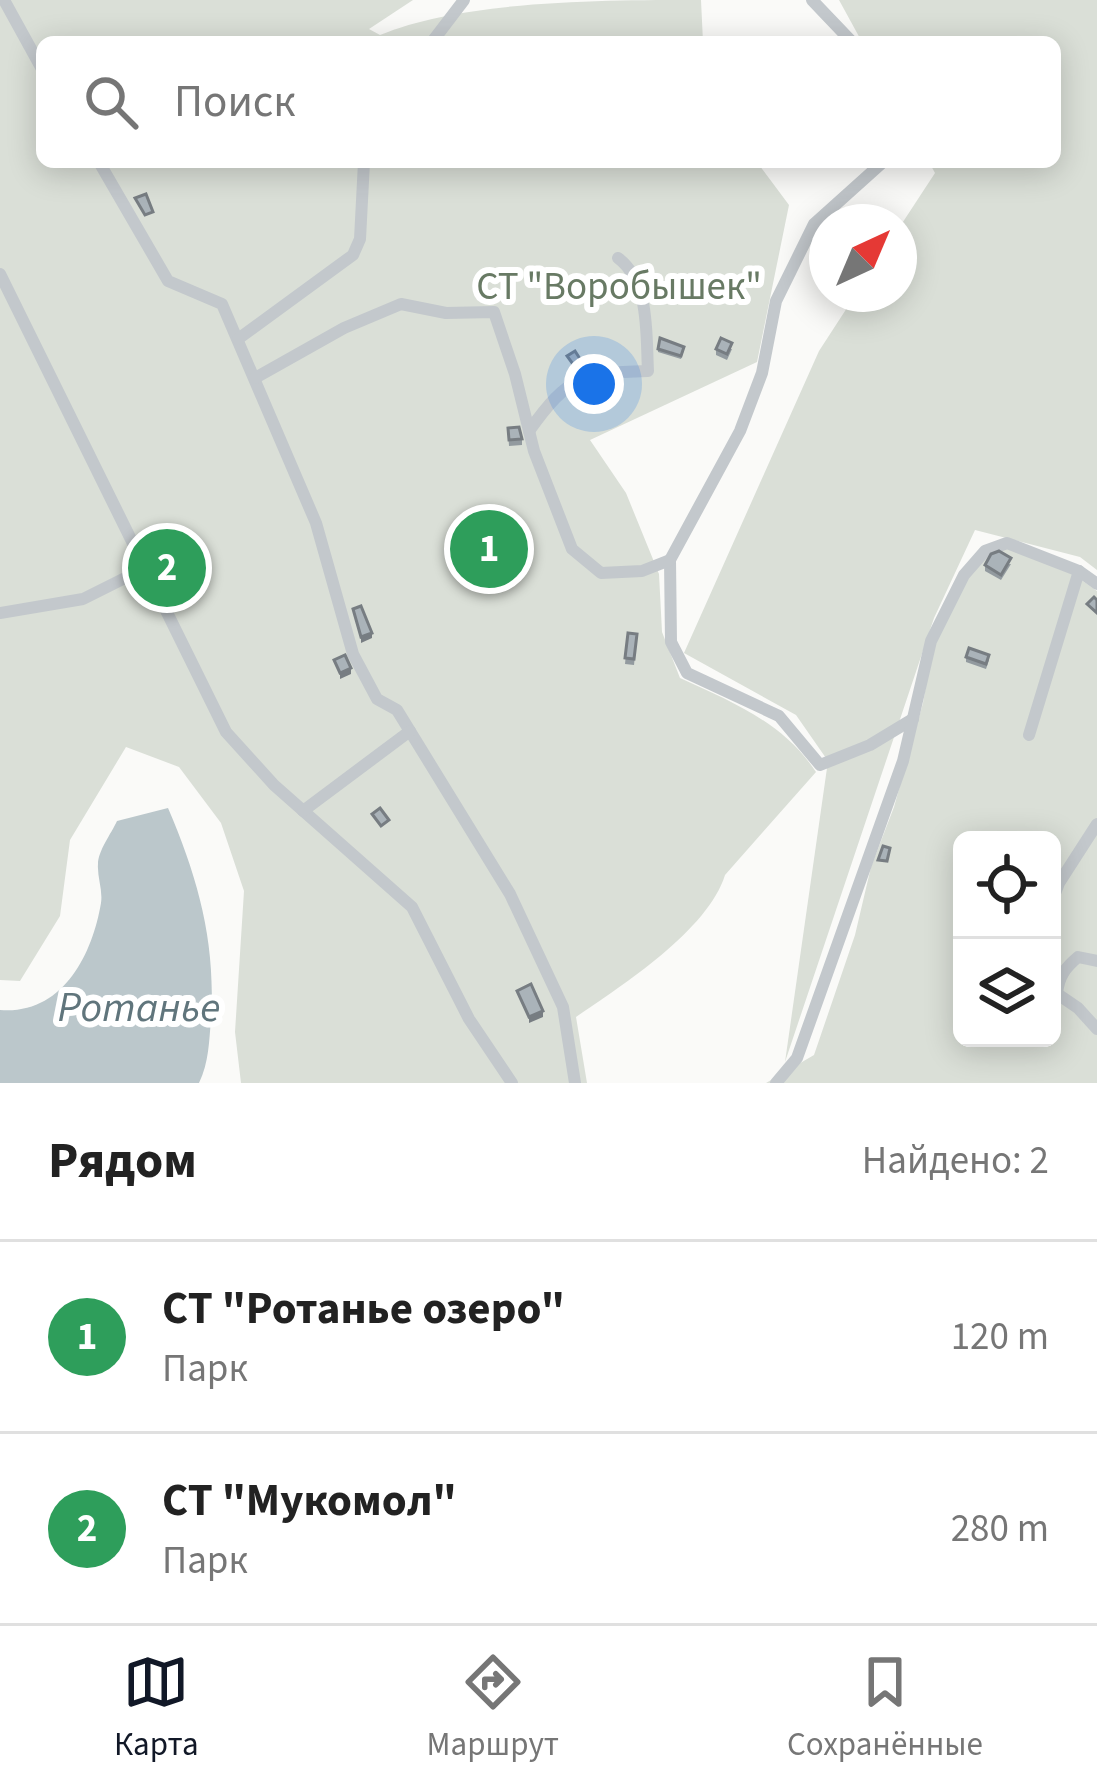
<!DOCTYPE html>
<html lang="ru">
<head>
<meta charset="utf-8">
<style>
  :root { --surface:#fff; --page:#f2f2f2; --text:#222; --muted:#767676; --line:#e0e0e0; --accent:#111827 }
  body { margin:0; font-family:"Source Sans 3",sans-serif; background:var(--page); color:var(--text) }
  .controls { position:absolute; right:36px; bottom:36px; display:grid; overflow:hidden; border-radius:18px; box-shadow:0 6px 30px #0003 }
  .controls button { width:108px; height:108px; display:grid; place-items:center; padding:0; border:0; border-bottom:3px solid var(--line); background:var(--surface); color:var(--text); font:60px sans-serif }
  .compass { position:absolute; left:809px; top:204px; width:108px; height:108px; border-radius:50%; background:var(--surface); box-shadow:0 6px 30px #0003; rotate:44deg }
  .you { position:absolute; left:594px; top:384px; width:42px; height:42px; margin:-30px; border:9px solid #fff; border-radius:50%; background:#1a73e8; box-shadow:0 0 0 18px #1a73e833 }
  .badge { display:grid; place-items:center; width:78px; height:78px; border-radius:50%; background:var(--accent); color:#fff; font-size:39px; font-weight:700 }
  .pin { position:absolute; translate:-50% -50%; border:6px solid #fff; box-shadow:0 3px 12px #0006 }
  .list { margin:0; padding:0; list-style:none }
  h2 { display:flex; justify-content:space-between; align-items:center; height:156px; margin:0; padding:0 48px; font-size:51px }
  h2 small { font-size:39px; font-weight:400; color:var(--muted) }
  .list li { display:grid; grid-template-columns:78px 1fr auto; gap:36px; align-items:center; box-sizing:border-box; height:192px; padding:0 48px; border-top:3px solid var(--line) }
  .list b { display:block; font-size:45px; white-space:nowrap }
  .list p { margin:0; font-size:39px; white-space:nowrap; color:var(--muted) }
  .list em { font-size:39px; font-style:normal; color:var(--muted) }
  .icon { flex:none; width:66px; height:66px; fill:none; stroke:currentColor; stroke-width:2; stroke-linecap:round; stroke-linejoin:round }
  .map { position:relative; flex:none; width:1097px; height:1083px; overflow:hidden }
  .search { position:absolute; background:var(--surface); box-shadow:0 6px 30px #0003; left:36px; right:36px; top:36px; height:132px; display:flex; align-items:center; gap:30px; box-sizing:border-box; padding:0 42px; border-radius:18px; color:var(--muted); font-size:45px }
  .sheet { height:540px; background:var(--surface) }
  nav { display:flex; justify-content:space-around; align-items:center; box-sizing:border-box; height:168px; border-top:3px solid var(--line); background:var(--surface); font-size:33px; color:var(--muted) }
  nav a { display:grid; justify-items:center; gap:6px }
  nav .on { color:var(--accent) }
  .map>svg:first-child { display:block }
</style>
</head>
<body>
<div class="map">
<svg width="1097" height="1083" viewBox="0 0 1097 1083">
  <rect width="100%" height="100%" fill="#fafaf8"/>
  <!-- green -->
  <g fill="#dadfd7" fill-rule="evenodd">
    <path d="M0 0H413L369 29 380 35C464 0 604 0 701 0L703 42H42V162H757L789 205 757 362 590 440 626 493 659 574 662 632 680 678C732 702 783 722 816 772L725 875C708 930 623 985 576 1017L587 1083H241L235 1032 244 891 221 823 179 767 126 747 70 840 60 916 20 981 0 980Z"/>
    <path d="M839 0H1097V570L1080 557 975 530 934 618 785 1062 828 761 796 715 684 653 819 351 856 294H899V228L935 173 929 162H1055V42H862Z"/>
    <path d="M1006 547 1073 574 1097 591V1083H766L814 1055 855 935 871 867 894 807 923 703 932 651 965 581 988 553ZM962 840H1052V1038H962Z"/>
  </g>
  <!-- water -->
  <path fill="#bbc7cb" d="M168 808C198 878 216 942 211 1019 209 1042 209 1062 199 1083H0V1010C62 1015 92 956 101 903 103 890 97 877 98 864 98 851 111 834 117 821Z"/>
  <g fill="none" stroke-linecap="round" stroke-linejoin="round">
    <!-- minor -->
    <g stroke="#c3c8cc" stroke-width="12">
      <path d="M4 0 42 69"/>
      <path d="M812 0 852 42"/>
      <path d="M432 42 464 0"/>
      <path d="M99 162 168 281 222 304 316 523 353 654 377 699 397 710 510 894 563 1007 575 1083"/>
      <path d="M883 162 814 224 776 301 762 373 740 431 670 560 671 642 687 673 779 716 820 765 870 745 913 719"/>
      <path d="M0 274 226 732 274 785 412 907 469 1019 512 1083"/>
      <path d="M238 339 353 255 360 239 364 162"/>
      <path d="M255 378 344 328 401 304 446 313 494 312 515 374 534 451 572 549 601 573 642 571 670 560"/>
      <path d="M529 431C569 375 582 373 648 371 646 335 650 282 618 258"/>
      <path d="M0 613 83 599 127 577 150 578"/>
      <path d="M1029 735 1079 571 1097 584"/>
      <path d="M303 811 410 731"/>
      <path d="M1052 901 1059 883 1097 824"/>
      <path d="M1053 991 1078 1008 1097 1029"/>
      <path d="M1057 993C1059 976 1065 968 1078 957L1097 961"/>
      <path d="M776 1083 797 1058 903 761 931 641 964 575 985 551 1007 543 1079 571"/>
    </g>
  </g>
  <!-- wall -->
  <g fill="#929a9f">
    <path d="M658 344 684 350 681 359 658 352Z"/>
    <path d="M716 349H732L727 360 716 355Z"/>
    <path d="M508 428 522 439V445L509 446Z"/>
    <path d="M1011 564 1001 580 985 571V565Z"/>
    <path d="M628 633 637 634 634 665 625 664Z"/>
    <path d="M966 657 989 660 986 669 966 662Z"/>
  </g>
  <!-- shaded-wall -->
  <g fill="#777d82">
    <path d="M372 633V638L361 643V637Z"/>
    <path d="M351 668V674L340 679V673Z"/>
    <path d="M543 1011V1017L529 1023V1017Z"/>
  </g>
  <!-- building -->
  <g fill="#aab3b9" stroke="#777d82" stroke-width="3">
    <path d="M146 194 153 212 145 215 135 198Z"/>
    <path d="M660 338 684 347 681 356 658 349Z"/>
    <path d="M721 338 732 343 727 354 716 349Z"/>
    <path d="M575 351 582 362 575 367 567 356Z"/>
    <path d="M519 427 522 439 509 440 508 428Z"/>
    <path d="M999 551 1011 558 1001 575 985 565 991 554Z"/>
    <path d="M1094 597 1097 600V613L1087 604Z"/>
    <path d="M361 606 372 633 361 637 353 609Z"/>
    <path d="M628 633 637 634 634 659 625 658Z"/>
    <path d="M969 648 989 655 986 664 966 657Z"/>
    <path d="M345 655 351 668 340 673 334 660Z"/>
    <path d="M380 808 389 820 381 826 372 814Z"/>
    <path d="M883 846 890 848 887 861 878 860Z"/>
    <path d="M531 984 543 1011 529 1017 517 991Z"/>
  </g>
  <g text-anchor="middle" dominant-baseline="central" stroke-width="12" stroke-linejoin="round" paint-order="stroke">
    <!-- park labels -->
    <g font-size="39" fill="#687a64" stroke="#fff">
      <text x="619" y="287">СТ "Воробышек"</text>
    </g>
    <!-- water labels -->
    <g font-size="42" font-style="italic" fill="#60757c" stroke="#fff">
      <text x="139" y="1008">Ротанье</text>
    </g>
  </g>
</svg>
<div class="controls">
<button><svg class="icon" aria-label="locate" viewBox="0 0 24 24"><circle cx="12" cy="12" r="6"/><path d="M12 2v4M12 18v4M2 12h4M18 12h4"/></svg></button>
<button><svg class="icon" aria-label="layers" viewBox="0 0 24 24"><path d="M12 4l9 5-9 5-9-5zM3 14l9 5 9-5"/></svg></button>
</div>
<svg class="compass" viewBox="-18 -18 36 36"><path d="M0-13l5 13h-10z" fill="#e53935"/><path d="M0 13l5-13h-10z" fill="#767676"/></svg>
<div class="you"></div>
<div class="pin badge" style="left:489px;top:549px;background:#2e9e5b">1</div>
<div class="pin badge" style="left:167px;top:568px;background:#2e9e5b">2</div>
<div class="search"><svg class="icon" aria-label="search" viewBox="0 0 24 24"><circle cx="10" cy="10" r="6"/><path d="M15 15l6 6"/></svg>Поиск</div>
</div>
<section class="sheet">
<h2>Рядом<small>Найдено: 2</small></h2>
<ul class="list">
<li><span class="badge" style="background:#2e9e5b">1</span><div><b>СТ &quot;Ротанье озеро&quot;</b><p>Парк</p></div><em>120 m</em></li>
<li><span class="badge" style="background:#2e9e5b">2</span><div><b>СТ &quot;Мукомол&quot;</b><p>Парк</p></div><em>280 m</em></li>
</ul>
</section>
<nav>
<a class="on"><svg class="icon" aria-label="map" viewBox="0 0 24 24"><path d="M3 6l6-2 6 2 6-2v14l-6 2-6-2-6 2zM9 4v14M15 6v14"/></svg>Карта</a>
<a><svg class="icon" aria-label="directions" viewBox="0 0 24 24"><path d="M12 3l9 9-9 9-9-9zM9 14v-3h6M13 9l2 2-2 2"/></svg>Маршрут</a>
<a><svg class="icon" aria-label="saved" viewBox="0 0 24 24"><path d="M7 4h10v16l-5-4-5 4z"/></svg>Сохранённые</a>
</nav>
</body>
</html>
